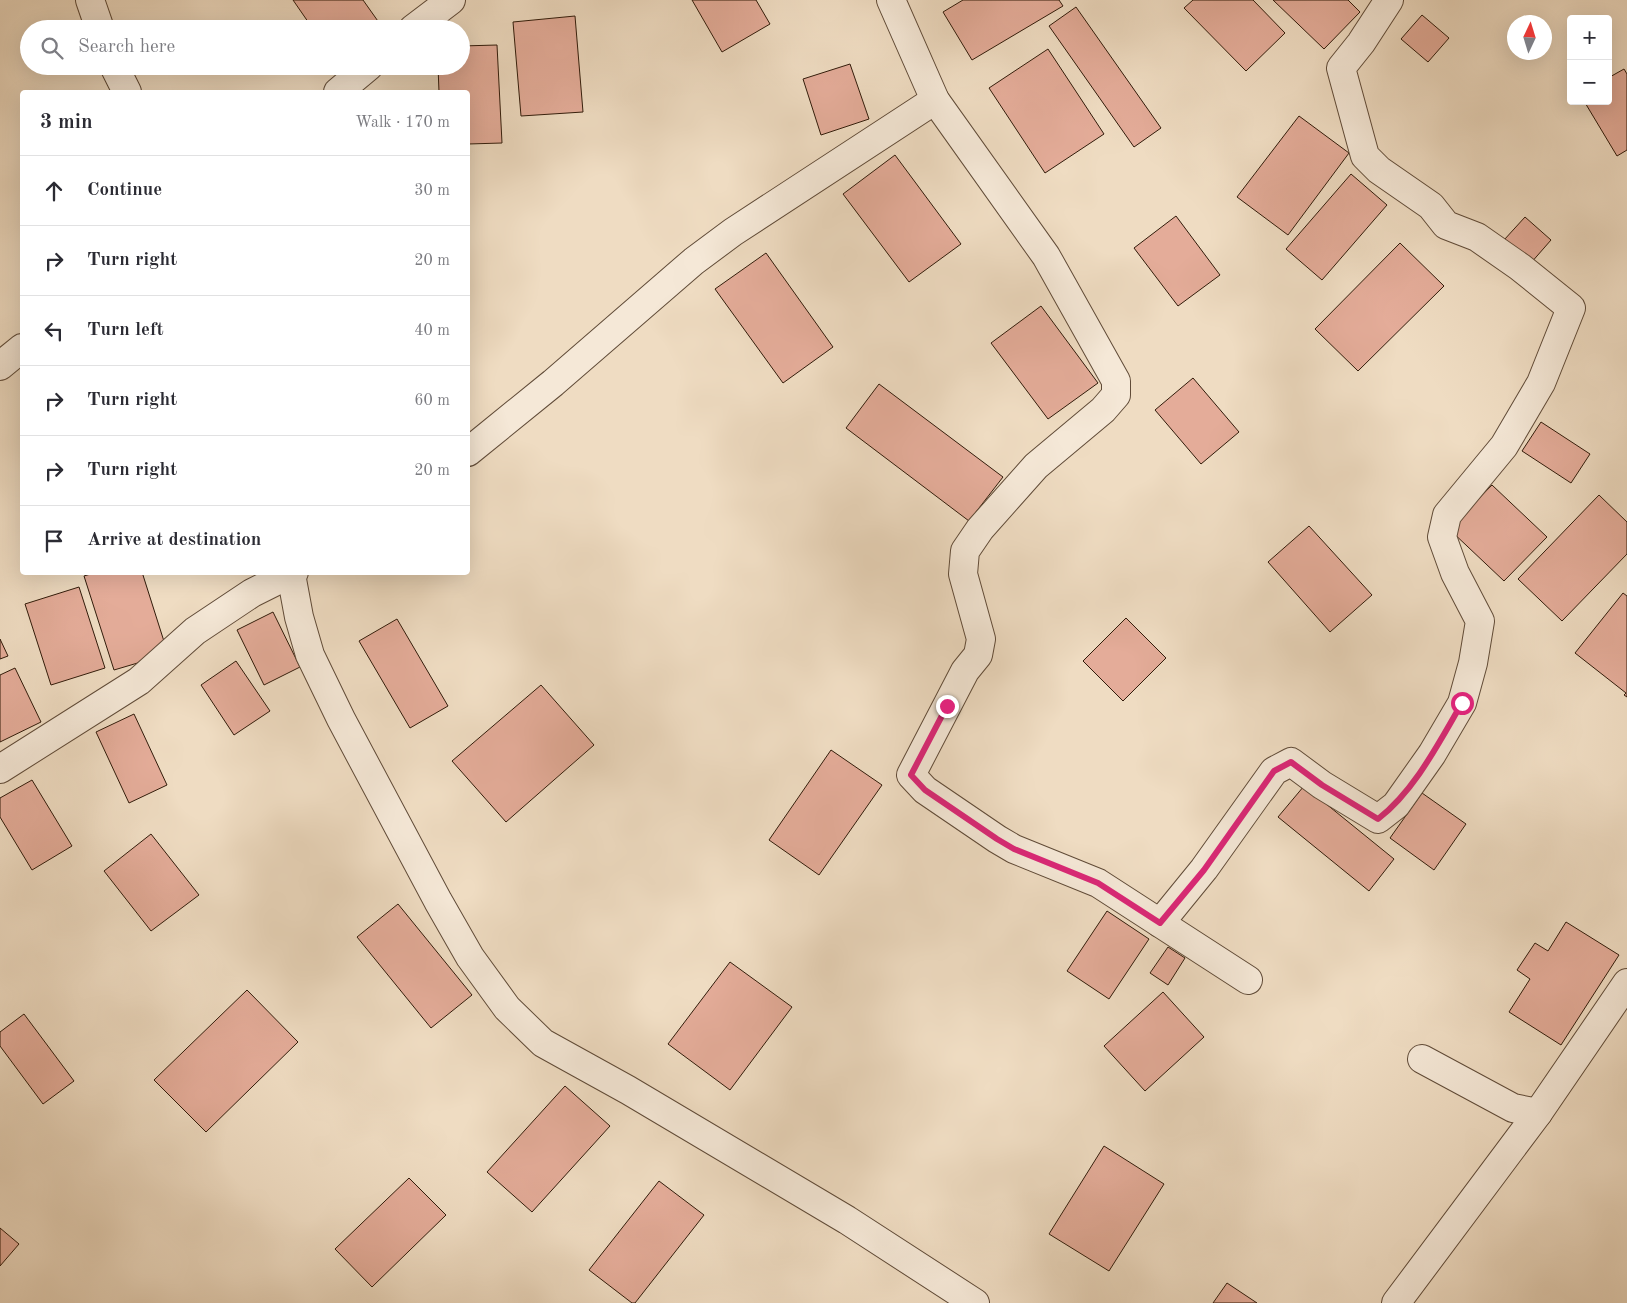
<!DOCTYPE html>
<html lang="en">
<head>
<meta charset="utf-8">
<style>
  :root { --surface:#fff; --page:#f7f7f7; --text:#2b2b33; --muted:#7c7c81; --line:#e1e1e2 }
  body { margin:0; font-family:"Old Standard TT",serif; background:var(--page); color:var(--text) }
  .controls { position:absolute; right:15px; top:15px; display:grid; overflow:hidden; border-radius:5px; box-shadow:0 5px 20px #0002 }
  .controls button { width:45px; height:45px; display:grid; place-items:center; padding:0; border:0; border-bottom:1px solid var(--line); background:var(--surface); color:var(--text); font:25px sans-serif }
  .compass { position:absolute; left:1507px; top:15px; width:45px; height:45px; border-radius:50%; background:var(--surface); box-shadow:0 5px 20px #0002; rotate:4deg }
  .stop { position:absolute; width:15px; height:15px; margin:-11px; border:4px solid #db2777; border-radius:50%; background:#fff }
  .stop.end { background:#db2777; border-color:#fff; box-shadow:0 1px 5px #0008 }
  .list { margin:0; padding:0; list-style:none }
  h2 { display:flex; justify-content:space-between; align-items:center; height:65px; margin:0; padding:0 20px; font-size:21px }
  h2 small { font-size:16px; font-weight:400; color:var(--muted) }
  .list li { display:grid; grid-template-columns:32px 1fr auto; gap:15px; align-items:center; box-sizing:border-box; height:70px; padding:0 20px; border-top:1px solid var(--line) }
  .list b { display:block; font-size:19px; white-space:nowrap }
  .list em { font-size:16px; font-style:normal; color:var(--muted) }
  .icon { flex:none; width:28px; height:28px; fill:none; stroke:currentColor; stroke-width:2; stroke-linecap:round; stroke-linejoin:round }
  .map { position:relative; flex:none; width:1627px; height:1303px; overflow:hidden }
  .search { position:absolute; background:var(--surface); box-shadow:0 5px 20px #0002; left:20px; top:20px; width:450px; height:55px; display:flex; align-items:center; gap:12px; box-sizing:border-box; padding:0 18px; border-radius:28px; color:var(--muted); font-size:19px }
  .panel { position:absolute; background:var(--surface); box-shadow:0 5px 20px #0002; left:20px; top:90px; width:450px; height:485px; border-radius:5px }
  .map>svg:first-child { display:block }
</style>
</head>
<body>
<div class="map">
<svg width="1627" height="1303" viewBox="0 0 1627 1303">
  <rect width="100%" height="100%" fill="#efdcc2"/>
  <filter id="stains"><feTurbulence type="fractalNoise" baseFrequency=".004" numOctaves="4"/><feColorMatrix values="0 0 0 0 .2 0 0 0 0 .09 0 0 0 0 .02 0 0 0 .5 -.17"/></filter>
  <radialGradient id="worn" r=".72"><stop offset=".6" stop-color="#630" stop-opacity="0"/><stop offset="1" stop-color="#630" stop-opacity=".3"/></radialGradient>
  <!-- building -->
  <g fill="#e4ac99" stroke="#311b0a">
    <path d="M293 0H363L380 24 374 29H313Z"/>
    <path d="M692 0H756L770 24 722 52Z"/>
    <path d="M963 0H1059L1063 6 972 60 943 12Z"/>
    <path d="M1193 0H1253L1285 33 1246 71 1184 8Z"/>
    <path d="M1273 0H1348L1360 12 1324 49Z"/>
    <path d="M1076 7 1161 128 1134 147 1049 26Z"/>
    <path d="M1422 15 1449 38 1428 62 1401 39Z"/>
    <path d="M575 16 583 112 521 116 513 22Z"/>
    <path d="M497 45 502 143 468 144V92H439L438 66H461V46Z"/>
    <path d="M1048 49 1104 134 1045 173 989 88Z"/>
    <path d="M850 64 869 119 821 135 803 79Z"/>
    <path d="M1624 69 1627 74V150L1617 156 1584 101H1608V78Z"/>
    <path d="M1299 116 1349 153 1288 235 1237 197Z"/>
    <path d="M895 155 961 244 909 282 843 194Z"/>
    <path d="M1351 174 1387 205 1322 280 1286 249Z"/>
    <path d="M1176 216 1220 275 1178 306 1134 248Z"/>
    <path d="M1525 217 1551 240 1530 264 1504 240Z"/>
    <path d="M1400 243 1444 286 1358 371 1315 329Z"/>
    <path d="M766 253 833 347 783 383 715 289Z"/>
    <path d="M1041 306 1098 383 1048 419 991 343Z"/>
    <path d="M1193 378 1239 432 1201 464 1155 410Z"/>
    <path d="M879 384 1003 477 969 521 846 428Z"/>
    <path d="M1541 422 1590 454 1571 483 1522 451Z"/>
    <path d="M1492 485 1547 537 1504 581 1449 529Z"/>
    <path d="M1599 495 1627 522V554L1562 621 1518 579Z"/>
    <path d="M1309 526 1372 595 1330 632 1268 562Z"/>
    <path d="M97 572H142L168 654 114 670 84 576Z"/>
    <path d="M79 587 105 668 51 685 25 604Z"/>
    <path d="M1623 593 1627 596V697L1624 695 1626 693 1575 653Z"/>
    <path d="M273 612 300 667 264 685 237 630Z"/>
    <path d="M1126 618 1166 658 1123 701 1083 661Z"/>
    <path d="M397 619 448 706 410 728 359 641Z"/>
    <path d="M0 639 8 656 0 659Z"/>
    <path d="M236 661 270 711 234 735 201 685Z"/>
    <path d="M15 668 41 722 0 742V675Z"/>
    <path d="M541 685 594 745 506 822 452 761Z"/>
    <path d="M134 714 167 785 129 803 96 732Z"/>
    <path d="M831 750 882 785 819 875 769 840Z"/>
    <path d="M32 780 72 846 32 870 0 817V798Z"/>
    <path d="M1304 786 1394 859 1369 891 1278 817Z"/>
    <path d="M1422 793 1466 824 1434 870 1390 838Z"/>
    <path d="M151 834 199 895 151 931 104 871Z"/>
    <path d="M398 904 472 995 431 1028 357 937Z"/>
    <path d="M1107 911 1149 939 1109 999 1067 971Z"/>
    <path d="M1566 922 1619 955 1561 1045 1509 1012 1530 979 1517 970 1535 943 1548 951Z"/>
    <path d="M1168 947 1185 958 1168 985 1150 973Z"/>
    <path d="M730 962 792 1007 730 1090 668 1044Z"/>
    <path d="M247 990 298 1042 206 1132 154 1080Z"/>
    <path d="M1163 992 1204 1037 1145 1091 1104 1046Z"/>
    <path d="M24 1014 74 1081 43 1104 0 1046V1032Z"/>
    <path d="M565 1086 610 1126 532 1212 487 1172Z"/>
    <path d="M1104 1146 1164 1184 1109 1271 1049 1234Z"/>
    <path d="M409 1178 446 1215 372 1287 335 1249Z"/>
    <path d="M659 1181 704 1215 635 1303H632L589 1270Z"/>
    <path d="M0 1228 19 1244 0 1266Z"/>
    <path d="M1227 1283 1257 1303H1213Z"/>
  </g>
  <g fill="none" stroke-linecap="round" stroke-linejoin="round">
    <!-- minor casing -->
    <g stroke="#604b38" stroke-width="30">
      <g id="minor">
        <path d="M90 0 100 29"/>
        <path d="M891 0 935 100 1046 256 1116 381V395L1103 410 1036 466 980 529 965 551 963 574 981 639 978 655 965 671 911 775 925 790 997 839 1014 849 1098 883 1248 980"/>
        <path d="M413 29 451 0"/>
        <path d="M114 66 127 92"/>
        <path d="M338 92 369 66"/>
        <path d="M0 366 22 348"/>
        <path d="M468 452 553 383 694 261 733 232 935 100"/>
        <path d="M291 574 299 617 310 655 341 719 438 901 470 957 507 1008 543 1043 628 1090 847 1220 975 1303"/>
        <path d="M0 769 139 681 195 631 252 593 294 572"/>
        <path d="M1160 923 1204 869 1274 771 1291 762 1322 785 1378 819 1396 805 1432 754 1462 703 1473 663 1480 621 1455 573 1442 537 1447 515 1504 446 1541 383 1571 308 1520 267 1477 237 1446 225 1431 206 1379 170 1365 156 1341 68 1361 43 1389 0"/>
        <path d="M1422 1059 1513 1108 1538 1113"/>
        <path d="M1396 1303 1538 1113 1627 983"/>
      </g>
    </g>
    <!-- minor -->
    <use href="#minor" stroke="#f5e8d7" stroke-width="28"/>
  </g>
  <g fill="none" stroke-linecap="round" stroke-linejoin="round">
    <!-- route -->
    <path stroke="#db2777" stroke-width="6" d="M947 706 911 775 925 790 997 839 1014 849 1098 883 1160 923 1204 870 1274 771 1291 762 1322 785 1378 819C1415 790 1438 744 1462 703"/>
  </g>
  <rect width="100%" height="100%" filter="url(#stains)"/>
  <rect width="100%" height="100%" fill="url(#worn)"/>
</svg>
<div class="controls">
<button>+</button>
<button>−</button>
</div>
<svg class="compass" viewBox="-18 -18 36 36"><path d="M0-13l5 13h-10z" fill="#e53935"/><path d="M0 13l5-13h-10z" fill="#7c7c81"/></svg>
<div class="stop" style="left:1462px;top:703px"></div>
<div class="stop end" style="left:947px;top:706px"></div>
<div class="search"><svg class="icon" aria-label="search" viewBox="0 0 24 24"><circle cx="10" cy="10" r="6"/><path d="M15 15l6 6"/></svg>Search here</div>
<section class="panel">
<h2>3 min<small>Walk · 170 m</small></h2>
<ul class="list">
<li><svg class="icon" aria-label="ahead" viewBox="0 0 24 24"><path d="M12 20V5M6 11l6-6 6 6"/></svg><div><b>Continue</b></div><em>30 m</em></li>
<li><svg class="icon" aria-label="right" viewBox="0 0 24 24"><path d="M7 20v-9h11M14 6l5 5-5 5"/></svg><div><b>Turn right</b></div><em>20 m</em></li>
<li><svg class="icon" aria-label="left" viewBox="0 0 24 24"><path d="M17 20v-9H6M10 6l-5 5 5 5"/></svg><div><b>Turn left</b></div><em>40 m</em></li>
<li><svg class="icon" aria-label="right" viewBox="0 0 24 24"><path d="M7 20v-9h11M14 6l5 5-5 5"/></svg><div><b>Turn right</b></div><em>60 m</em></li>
<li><svg class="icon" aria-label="right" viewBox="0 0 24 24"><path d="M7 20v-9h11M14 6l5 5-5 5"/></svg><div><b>Turn right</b></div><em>20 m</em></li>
<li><svg class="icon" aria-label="arrive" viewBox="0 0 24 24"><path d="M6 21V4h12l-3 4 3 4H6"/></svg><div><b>Arrive at destination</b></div></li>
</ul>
</section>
</div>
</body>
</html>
